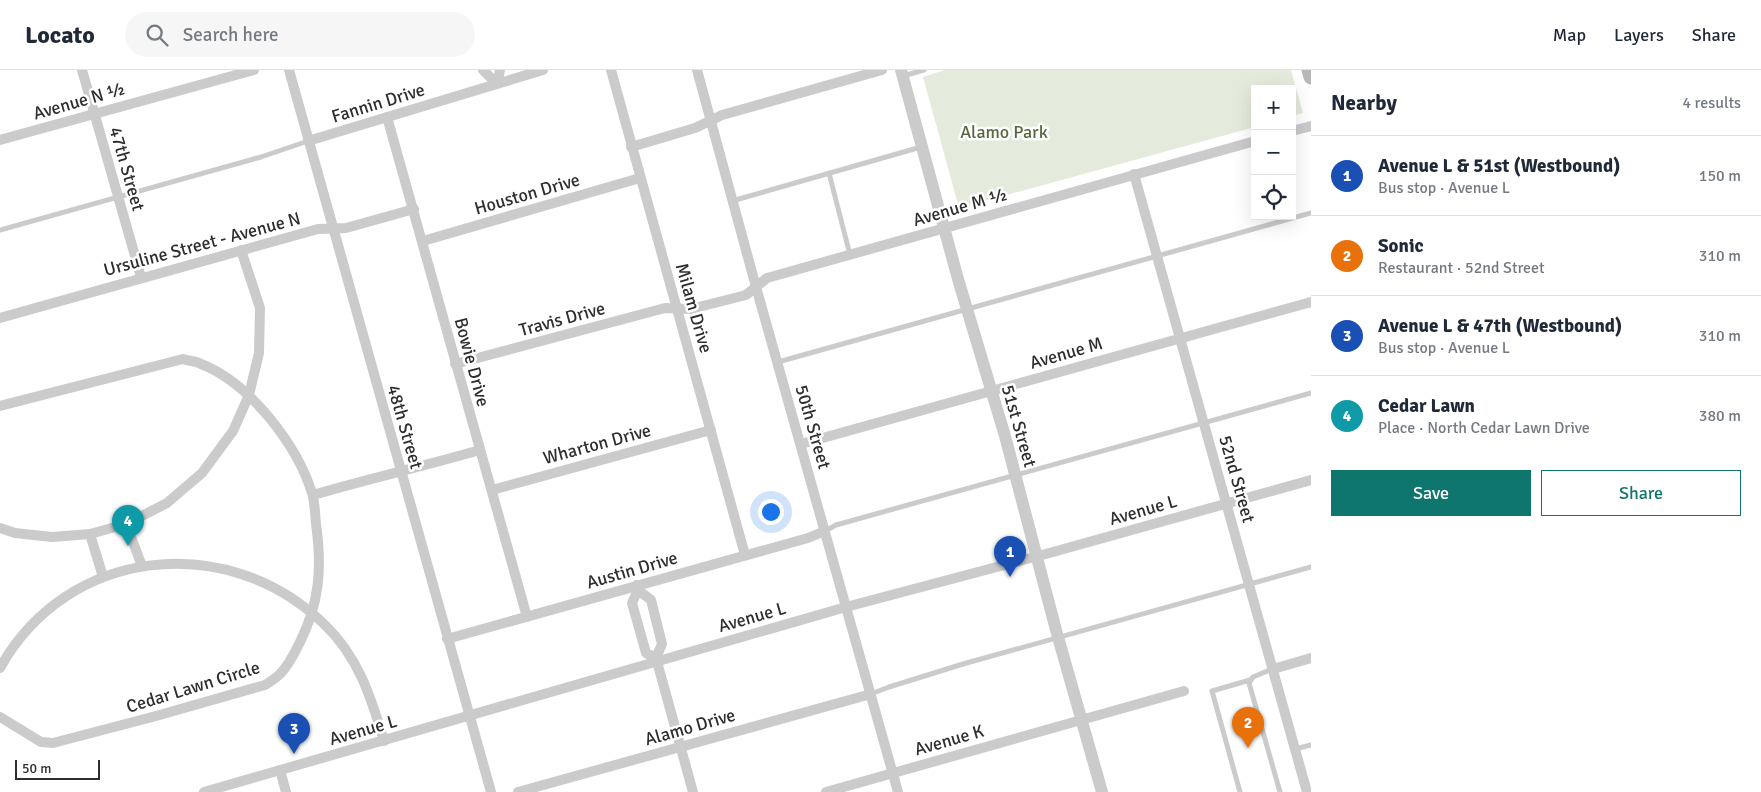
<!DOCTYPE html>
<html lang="en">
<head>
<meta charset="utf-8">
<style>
  :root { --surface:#fff; --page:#f6f6f7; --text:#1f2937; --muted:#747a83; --line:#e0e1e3; --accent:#0f766e }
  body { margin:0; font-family:Signika,sans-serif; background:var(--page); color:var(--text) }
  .controls { position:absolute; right:15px; top:15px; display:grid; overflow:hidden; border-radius:0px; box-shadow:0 5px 20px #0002 }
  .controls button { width:45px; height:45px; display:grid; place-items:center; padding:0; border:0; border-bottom:1px solid var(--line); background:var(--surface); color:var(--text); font:25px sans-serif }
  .scale { position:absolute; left:15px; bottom:12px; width:85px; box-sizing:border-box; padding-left:5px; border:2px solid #2e2e2e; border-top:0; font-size:14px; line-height:18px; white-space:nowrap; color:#2e2e2e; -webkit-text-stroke:4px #fff; paint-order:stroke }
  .you { position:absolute; left:770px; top:441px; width:18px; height:18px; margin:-12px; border:4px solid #fff; border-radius:50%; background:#1a73e8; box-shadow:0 0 0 8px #1a73e833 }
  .badge { display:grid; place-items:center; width:32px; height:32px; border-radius:50%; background:var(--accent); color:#fff; font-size:16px; font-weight:700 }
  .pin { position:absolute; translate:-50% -41px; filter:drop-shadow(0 1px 2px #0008) }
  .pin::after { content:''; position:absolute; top:26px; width:18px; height:15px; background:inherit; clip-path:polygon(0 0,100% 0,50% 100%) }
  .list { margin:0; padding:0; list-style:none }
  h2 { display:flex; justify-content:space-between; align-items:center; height:65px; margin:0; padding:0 20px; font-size:21px }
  h2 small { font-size:16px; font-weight:400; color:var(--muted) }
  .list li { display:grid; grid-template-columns:32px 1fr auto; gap:15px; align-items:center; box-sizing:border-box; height:80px; padding:0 20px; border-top:1px solid var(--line) }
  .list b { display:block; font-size:19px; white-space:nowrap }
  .list p { margin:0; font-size:16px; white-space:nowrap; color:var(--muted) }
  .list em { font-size:16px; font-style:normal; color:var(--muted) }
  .actions { display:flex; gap:10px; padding:15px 20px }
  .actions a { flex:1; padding:11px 0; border:1px solid var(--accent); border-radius:0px; text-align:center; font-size:18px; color:var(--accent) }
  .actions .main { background:var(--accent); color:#fff }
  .icon { flex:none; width:28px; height:28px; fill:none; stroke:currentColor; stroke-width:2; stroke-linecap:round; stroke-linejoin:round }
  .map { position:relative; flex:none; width:1311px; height:722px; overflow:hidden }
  header { display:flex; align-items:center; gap:30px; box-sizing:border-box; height:70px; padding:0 25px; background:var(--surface); border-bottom:1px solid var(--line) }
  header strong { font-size:24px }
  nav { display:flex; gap:28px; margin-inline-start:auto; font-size:18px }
  .search { width:350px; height:45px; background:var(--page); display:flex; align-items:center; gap:12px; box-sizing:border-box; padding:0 18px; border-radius:28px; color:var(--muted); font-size:19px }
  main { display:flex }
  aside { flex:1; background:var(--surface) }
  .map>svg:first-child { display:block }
</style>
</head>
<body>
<header>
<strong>Locato</strong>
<div class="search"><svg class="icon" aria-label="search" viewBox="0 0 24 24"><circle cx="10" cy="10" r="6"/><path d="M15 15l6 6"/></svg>Search here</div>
<nav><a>Map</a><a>Layers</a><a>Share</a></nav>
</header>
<main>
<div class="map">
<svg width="1311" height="722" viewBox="0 0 1311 722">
  <rect width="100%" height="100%" fill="#fff"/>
  <!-- green -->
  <path fill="#e5ebdc" d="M945 0H1291L1303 43 1292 46V19H1255V57L959 138 923 7Z"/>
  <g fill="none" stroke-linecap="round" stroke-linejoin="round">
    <!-- service -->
    <g stroke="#cbcbcb" stroke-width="5">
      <path d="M903 6 924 0"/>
      <path d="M829 103 850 185"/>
      <path d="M732 131 921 77"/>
      <path d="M0 160 261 87 308 71"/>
      <path d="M778 292 1311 143"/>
      <path d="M825 461 836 455 1311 323"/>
      <path d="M1272 599 1253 607 1249 613 1280 722"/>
      <path d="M871 624 889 617 963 594 1311 497"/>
      <path d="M1295 679 1311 675"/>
      <path d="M1240 722 1212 621 1250 610"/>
    </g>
    <!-- minor -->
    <g stroke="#cbcbcb" stroke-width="10">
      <path d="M82 0 141 207"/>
      <path d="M289 0 491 722"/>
      <path d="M483 0 497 14 500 0"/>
      <path d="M611 0 745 485"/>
      <path d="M697 0 756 217 898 722"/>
      <path d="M387 47 527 547"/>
      <path d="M1292 61 1311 56"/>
      <path d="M0 70 254 0"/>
      <path d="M308 71 543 0"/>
      <path d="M631 77 695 58 722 45 882 0"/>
      <path d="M1134 104 1307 722"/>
      <path d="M423 171 640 108"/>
      <path d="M0 248 318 159 346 158 414 139"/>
      <path d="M455 294 665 238 691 239 746 225 767 208 1255 71"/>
      <path d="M0 336 183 289C189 291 196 291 201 294 250 313 297 375 312 423 315 433 315 444 316 454 322 497 320 532 300 572 295 582 289 595 280 604 276 608 270 612 265 615L156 646 53 673 41 672 0 647"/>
      <path d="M801 374 1311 232"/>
      <path d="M492 420 711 360"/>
      <path d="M313 425C368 409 424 396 480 380"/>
      <path d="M126 454 142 496"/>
      <path d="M0 458 15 463 52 467 90 464 126 454 167 433 202 403 233 361 249 325 259 283 260 238 241 180"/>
      <path d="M90 464 103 507"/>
      <path d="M637 515 638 520 651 530 662 574 656 588 693 722"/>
      <path d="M638 520 632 533 646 583 656 588"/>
      <path d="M447 569 808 468 825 461"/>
      <path d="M0 598C67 477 227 460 324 554 358 586 371 627 384 671"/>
      <path d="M1273 599 1311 588"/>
      <path d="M280 700 286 722"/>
      <path d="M204 722 846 537 1053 482 1311 410"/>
      <path d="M518 722 871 624"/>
      <path d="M826 722 1184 621"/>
    </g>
    <!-- tertiary -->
    <path stroke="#cbcbcb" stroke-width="12" d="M901 0 958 209 1005 366 1056 560 1102 722"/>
    <!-- secondary -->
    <path stroke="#b8b8b8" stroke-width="15" d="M1309 0 1311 7"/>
  </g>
  <g text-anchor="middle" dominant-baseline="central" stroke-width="5" stroke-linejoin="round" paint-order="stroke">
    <!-- street labels -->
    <g font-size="18" fill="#2e2e2e" stroke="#fff">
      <text transform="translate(79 31) rotate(-16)">Avenue N ½</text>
      <text transform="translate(378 33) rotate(-17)">Fannin Drive</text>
      <text transform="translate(127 99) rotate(74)">47th Street</text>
      <text transform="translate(527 124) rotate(-16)">Houston Drive</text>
      <text transform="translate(960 137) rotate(-16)">Avenue M ½</text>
      <text transform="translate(202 174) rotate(-15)">Ursuline Street - Avenue N</text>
      <text transform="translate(694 238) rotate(74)">Milam Drive</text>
      <text transform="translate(562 249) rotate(-15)">Travis Drive</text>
      <text transform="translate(1066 283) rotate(-16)">Avenue M</text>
      <text transform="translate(472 292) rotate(75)">Bowie Drive</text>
      <text transform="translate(1019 356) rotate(74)">51st Street</text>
      <text transform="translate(405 357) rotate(74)">48th Street</text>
      <text transform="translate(813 357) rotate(74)">50th Street</text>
      <text transform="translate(597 374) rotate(-15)">Wharton Drive</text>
      <text transform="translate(1237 409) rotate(74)">52nd Street</text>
      <text transform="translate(1143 440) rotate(-16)">Avenue L</text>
      <text transform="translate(632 500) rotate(-16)">Austin Drive</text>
      <text transform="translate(752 547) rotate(-16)">Avenue L</text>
      <text transform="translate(193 617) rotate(-17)">Cedar Lawn Circle</text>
      <text transform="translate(690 657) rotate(-16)">Alamo Drive</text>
      <text transform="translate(363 660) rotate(-16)">Avenue L</text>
      <text transform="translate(949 670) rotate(-16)">Avenue K</text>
    </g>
    <!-- park labels -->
    <g font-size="18" fill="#55693d" stroke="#fff">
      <text x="1004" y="62">Alamo Park</text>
    </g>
  </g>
</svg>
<div class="controls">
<button>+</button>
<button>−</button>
<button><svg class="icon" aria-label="locate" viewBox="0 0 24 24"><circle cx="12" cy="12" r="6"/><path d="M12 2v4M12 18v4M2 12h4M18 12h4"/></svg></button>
</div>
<div class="scale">50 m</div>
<div class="you"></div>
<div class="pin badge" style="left:1010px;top:507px;background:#1a4fb4">1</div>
<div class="pin badge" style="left:1248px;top:678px;background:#e8710a">2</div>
<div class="pin badge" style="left:294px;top:684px;background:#1a4fb4">3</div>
<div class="pin badge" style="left:128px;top:476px;background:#0f9aa8">4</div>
</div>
<aside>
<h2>Nearby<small>4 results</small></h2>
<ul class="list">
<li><span class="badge" style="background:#1a4fb4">1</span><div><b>Avenue L &amp; 51st (Westbound)</b><p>Bus stop · Avenue L</p></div><em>150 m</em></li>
<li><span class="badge" style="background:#e8710a">2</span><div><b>Sonic</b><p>Restaurant · 52nd Street</p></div><em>310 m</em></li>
<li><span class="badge" style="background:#1a4fb4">3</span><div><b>Avenue L &amp; 47th (Westbound)</b><p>Bus stop · Avenue L</p></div><em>310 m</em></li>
<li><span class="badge" style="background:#0f9aa8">4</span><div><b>Cedar Lawn</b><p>Place · North Cedar Lawn Drive</p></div><em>380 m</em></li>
</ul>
<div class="actions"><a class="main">Save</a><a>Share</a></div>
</aside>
</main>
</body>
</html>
